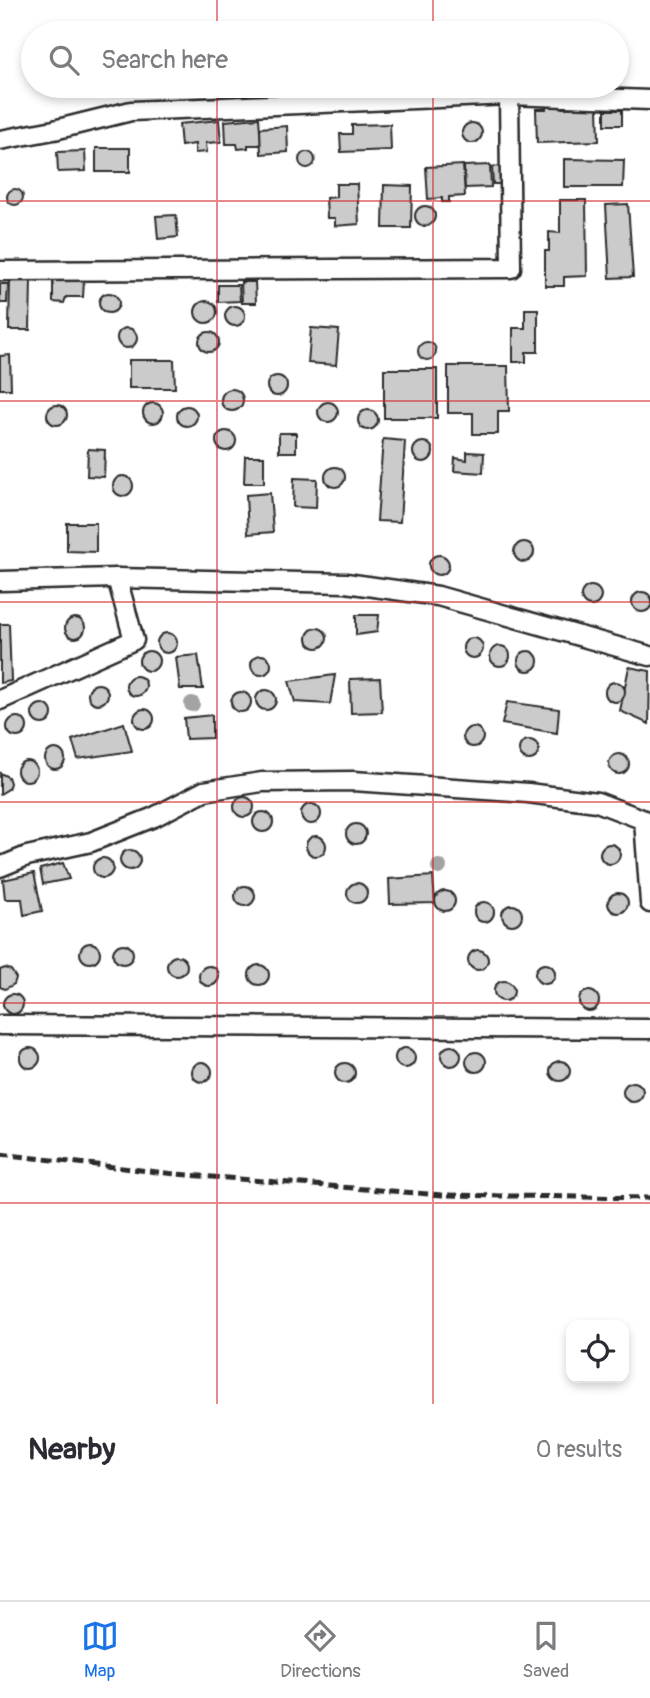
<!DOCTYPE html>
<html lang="en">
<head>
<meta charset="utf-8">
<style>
  :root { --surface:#fff; --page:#f7f7f7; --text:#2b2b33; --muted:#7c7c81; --line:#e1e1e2; --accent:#1a73e8 }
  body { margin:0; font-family:Pangolin,sans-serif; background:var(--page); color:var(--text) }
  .controls { position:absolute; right:21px; bottom:21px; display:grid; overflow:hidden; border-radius:14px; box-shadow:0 4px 10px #0003 }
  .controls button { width:63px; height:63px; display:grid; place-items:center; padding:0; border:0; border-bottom:2px solid var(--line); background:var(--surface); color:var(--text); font:35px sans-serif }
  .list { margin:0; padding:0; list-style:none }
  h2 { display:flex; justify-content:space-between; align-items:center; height:91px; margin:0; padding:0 28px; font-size:30px }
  h2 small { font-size:23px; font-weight:400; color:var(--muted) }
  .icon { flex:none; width:38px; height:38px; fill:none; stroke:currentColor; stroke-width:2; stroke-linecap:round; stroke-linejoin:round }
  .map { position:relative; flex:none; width:650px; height:1404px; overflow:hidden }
  .search { position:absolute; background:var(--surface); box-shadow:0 4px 10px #0003; left:21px; right:21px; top:21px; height:77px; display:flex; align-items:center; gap:18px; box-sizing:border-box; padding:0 24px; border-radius:38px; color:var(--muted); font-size:26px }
  .sheet { height:196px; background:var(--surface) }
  nav { display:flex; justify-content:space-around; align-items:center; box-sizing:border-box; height:98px; border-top:2px solid var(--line); background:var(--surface); font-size:19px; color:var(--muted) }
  nav a { display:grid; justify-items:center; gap:4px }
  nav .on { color:var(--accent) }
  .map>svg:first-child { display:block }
</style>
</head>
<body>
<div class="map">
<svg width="650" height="1404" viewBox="0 0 650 1404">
  <rect width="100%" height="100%" fill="#fff"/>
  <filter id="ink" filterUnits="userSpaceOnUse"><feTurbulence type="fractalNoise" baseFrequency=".0143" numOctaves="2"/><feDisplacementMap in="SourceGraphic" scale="14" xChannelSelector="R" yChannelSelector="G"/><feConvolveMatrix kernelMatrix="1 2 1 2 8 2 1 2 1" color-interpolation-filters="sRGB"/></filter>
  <g filter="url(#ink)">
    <!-- building -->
    <g fill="#cbcbcb" stroke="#2b2b2b" stroke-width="2">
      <path d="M546 102H563V108L598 107 599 141 537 143 536 109H546Z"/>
      <rect x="605" y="110" width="17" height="15"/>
      <path d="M259 118 261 145H248V148L238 149 237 144H226L225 121Z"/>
      <path d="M219 120 221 142 206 143 207 152 195 153V144L181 146 179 124Z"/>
      <circle cx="472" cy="133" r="10"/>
      <path d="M390 124 391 150 341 152 340 134H352V125Z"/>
      <path d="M287 126 288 152 261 154 260 128Z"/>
      <rect x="96" y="148" width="34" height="24"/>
      <path d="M85 151 86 171 58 172 57 152Z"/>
      <circle cx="307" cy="160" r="8"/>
      <path d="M564 159 624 160 623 187H564Z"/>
      <path d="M463 165 465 196 449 197V202H442V198L428 199 426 167Z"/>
      <path d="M490 165 491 187 465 188 464 166Z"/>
      <path d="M502 166V184H493L492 167Z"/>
      <path d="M336 184H357L359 224 335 226V218H327L326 198 336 197Z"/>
      <path d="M384 185 412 186 411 228H383Z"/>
      <circle cx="15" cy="197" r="8"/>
      <path d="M560 200H586L587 276 564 277V286H545V251H549V232L560 233Z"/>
      <path d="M628 204 633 277 610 278 606 205Z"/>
      <circle cx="425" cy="216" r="10"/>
      <path d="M176 215 178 237 158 239 156 216Z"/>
      <path d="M10 279 31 280 30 330H9Z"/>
      <path d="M53 280H84L83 297H66L64 303 53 302Z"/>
      <path d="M241 282H255L256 303H242Z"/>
      <path d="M0 284H8L7 303H0Z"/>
      <path d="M218 285H239L240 301 218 302Z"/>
      <circle cx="109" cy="303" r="10"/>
      <circle cx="206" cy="312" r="11"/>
      <circle cx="235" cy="316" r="10"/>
      <path d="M525 309H538V352H526V362H513V328H525Z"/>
      <circle cx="127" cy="338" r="10"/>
      <path d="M311 328 339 330 336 365 308 363Z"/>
      <circle cx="209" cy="342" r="10"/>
      <circle cx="427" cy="351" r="9"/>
      <path d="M10 355 11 389H0V356Z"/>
      <path d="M129 360H174L175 388H129Z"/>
      <path d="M448 366H508L509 411H498V434H473V413H448Z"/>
      <rect x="384" y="369" width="53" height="49"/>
      <circle cx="277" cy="386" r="10"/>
      <circle cx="232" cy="400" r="11"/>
      <circle cx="328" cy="412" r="10"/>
      <circle cx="153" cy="413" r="10"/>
      <circle cx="57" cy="415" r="10"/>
      <circle cx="187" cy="416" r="10"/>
      <circle cx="368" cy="420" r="10"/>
      <circle cx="226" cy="441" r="10"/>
      <rect x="279" y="433" width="17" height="19"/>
      <path d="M383 439 405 441 400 522 377 521Z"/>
      <circle cx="423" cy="452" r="10"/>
      <path d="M88 449 105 450 104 477 87 476Z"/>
      <path d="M467 452 484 453 483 473 454 471 455 458 467 460Z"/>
      <path d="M245 456H264V483H244Z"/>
      <circle cx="335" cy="477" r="10"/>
      <circle cx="123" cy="486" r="10"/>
      <path d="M294 478 317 479 316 508 293 507Z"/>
      <path d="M270 493 273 532 248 534 246 495Z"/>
      <path d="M67 523H96V552L67 551Z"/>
      <circle cx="524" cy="552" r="10"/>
      <circle cx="439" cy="565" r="10"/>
      <circle cx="591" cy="596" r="10"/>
      <circle cx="642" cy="602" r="10"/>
      <path d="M356 615H379L377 632 356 635Z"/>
      <circle cx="75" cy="628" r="10"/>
      <path d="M0 624H9L11 681 0 683Z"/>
      <circle cx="317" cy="638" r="10"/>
      <circle cx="167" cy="643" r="10"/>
      <circle cx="473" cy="648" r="10"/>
      <circle cx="500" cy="656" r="10"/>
      <circle cx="528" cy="661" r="10"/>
      <circle cx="149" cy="661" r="10"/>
      <circle cx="261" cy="665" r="10"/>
      <path d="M198 655 203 689H180L176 657Z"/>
      <path d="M629 667 650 671 649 724 620 711Z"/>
      <path d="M335 675 330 704 295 702 289 681Z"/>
      <circle cx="136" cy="686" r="10"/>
      <path d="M380 678 382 712 351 713 350 679Z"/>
      <circle cx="615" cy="692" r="10"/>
      <circle cx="98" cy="694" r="10"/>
      <circle cx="266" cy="700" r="10"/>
      <circle cx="241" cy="702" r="10"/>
      <path d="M507 702 559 709 557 733 502 724Z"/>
      <circle cx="42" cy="714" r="10"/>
      <circle cx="144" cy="719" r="10"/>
      <path d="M212 715V738L186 739 184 718Z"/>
      <circle cx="17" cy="727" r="10"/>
      <path d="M124 723 132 751 78 759 72 740Z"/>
      <circle cx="473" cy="737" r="10"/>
      <circle cx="529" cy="750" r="10"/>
      <circle cx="55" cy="759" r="10"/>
      <circle cx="619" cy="764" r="10"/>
      <circle cx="27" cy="771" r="10"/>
      <path d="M0 773 8 777 10 783 8 789 0 794Z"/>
      <circle cx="244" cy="807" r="10"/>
      <circle cx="311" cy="814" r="10"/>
      <circle cx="263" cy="822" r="10"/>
      <circle cx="356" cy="834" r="10"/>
      <circle cx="316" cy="846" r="10"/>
      <circle cx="610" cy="854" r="10"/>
      <circle cx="130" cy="860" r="10"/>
      <circle cx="103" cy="868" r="10"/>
      <path d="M63 863 69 879 43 884 40 869Z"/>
      <path d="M34 873 42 911 24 915 22 899H5L3 880Z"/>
      <path d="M433 876 435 903 390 904 389 879Z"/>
      <circle cx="357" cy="893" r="10"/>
      <circle cx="245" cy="896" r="10"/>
      <circle cx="445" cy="901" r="10"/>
      <circle cx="618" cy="903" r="10"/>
      <circle cx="484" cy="912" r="10"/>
      <circle cx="512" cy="915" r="10"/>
      <circle cx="90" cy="953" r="10"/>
      <circle cx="123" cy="954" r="10"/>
      <circle cx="478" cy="960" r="10"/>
      <circle cx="177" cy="966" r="10"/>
      <circle cx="545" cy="974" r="10"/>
      <circle cx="259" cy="975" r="10"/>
      <circle cx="209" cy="976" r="10"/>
      <path d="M5 968 11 970 16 978 14 984 5 989 0 987V970Z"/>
      <circle cx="504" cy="991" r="10"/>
      <circle cx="589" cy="1001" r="10"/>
      <circle cx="13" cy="1004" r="10"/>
      <circle cx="451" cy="1056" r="10"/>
      <circle cx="405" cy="1058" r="10"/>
      <circle cx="30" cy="1058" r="10"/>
      <circle cx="476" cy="1062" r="10"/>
      <circle cx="560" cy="1071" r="10"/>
      <circle cx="202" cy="1072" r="10"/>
      <circle cx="345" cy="1073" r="10"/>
      <circle cx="633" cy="1092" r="10"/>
    </g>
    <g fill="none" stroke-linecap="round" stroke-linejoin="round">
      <!-- minor casing -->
      <g stroke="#2b2b2b" stroke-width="23">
        <g id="minor">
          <path d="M0 140 54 130 131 111 509 95 650 100"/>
          <path d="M0 271 511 268 509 95"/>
          <path d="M0 581 117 578 346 583 438 596 650 656"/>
          <path d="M0 700 134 640 117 578"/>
          <path d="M0 867 27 856 91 842 154 817 204 791 262 782 353 781 528 793 597 802 644 820 650 903"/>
          <path d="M0 1025 650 1029"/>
        </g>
      </g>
      <!-- minor -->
      <use href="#minor" stroke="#fff" stroke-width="18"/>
      <!-- rail -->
      <path stroke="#2b2b2b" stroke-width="5" stroke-dasharray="10 5" stroke-linecap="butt" d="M0 1154 175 1174 442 1195 650 1198"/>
    </g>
    <!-- trees -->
    <g fill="#a3a3a3">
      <circle cx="192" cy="704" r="8"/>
      <circle cx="439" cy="867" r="8"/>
    </g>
  </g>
  <!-- grid -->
  <path fill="none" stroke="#d62828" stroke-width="2" stroke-opacity="0.55" d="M217 0V33M433 0V33M217 86V1404M433 86V1404M0 201H650M0 401H650M0 602H650M0 802H650M0 1003H650M0 1203H650"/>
</svg>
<div class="controls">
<button><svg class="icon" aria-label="locate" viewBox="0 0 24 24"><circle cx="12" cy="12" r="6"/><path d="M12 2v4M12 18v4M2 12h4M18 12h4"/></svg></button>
</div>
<div class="search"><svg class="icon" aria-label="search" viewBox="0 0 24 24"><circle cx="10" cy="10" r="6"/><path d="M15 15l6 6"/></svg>Search here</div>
</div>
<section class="sheet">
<h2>Nearby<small>0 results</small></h2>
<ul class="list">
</ul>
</section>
<nav>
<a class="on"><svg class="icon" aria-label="map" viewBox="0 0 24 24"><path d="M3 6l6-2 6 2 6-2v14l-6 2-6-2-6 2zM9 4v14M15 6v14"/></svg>Map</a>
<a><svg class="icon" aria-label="directions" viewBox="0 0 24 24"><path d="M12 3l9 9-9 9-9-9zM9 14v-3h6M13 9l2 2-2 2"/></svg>Directions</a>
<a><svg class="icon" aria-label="saved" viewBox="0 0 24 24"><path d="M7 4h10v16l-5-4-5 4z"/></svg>Saved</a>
</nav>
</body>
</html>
